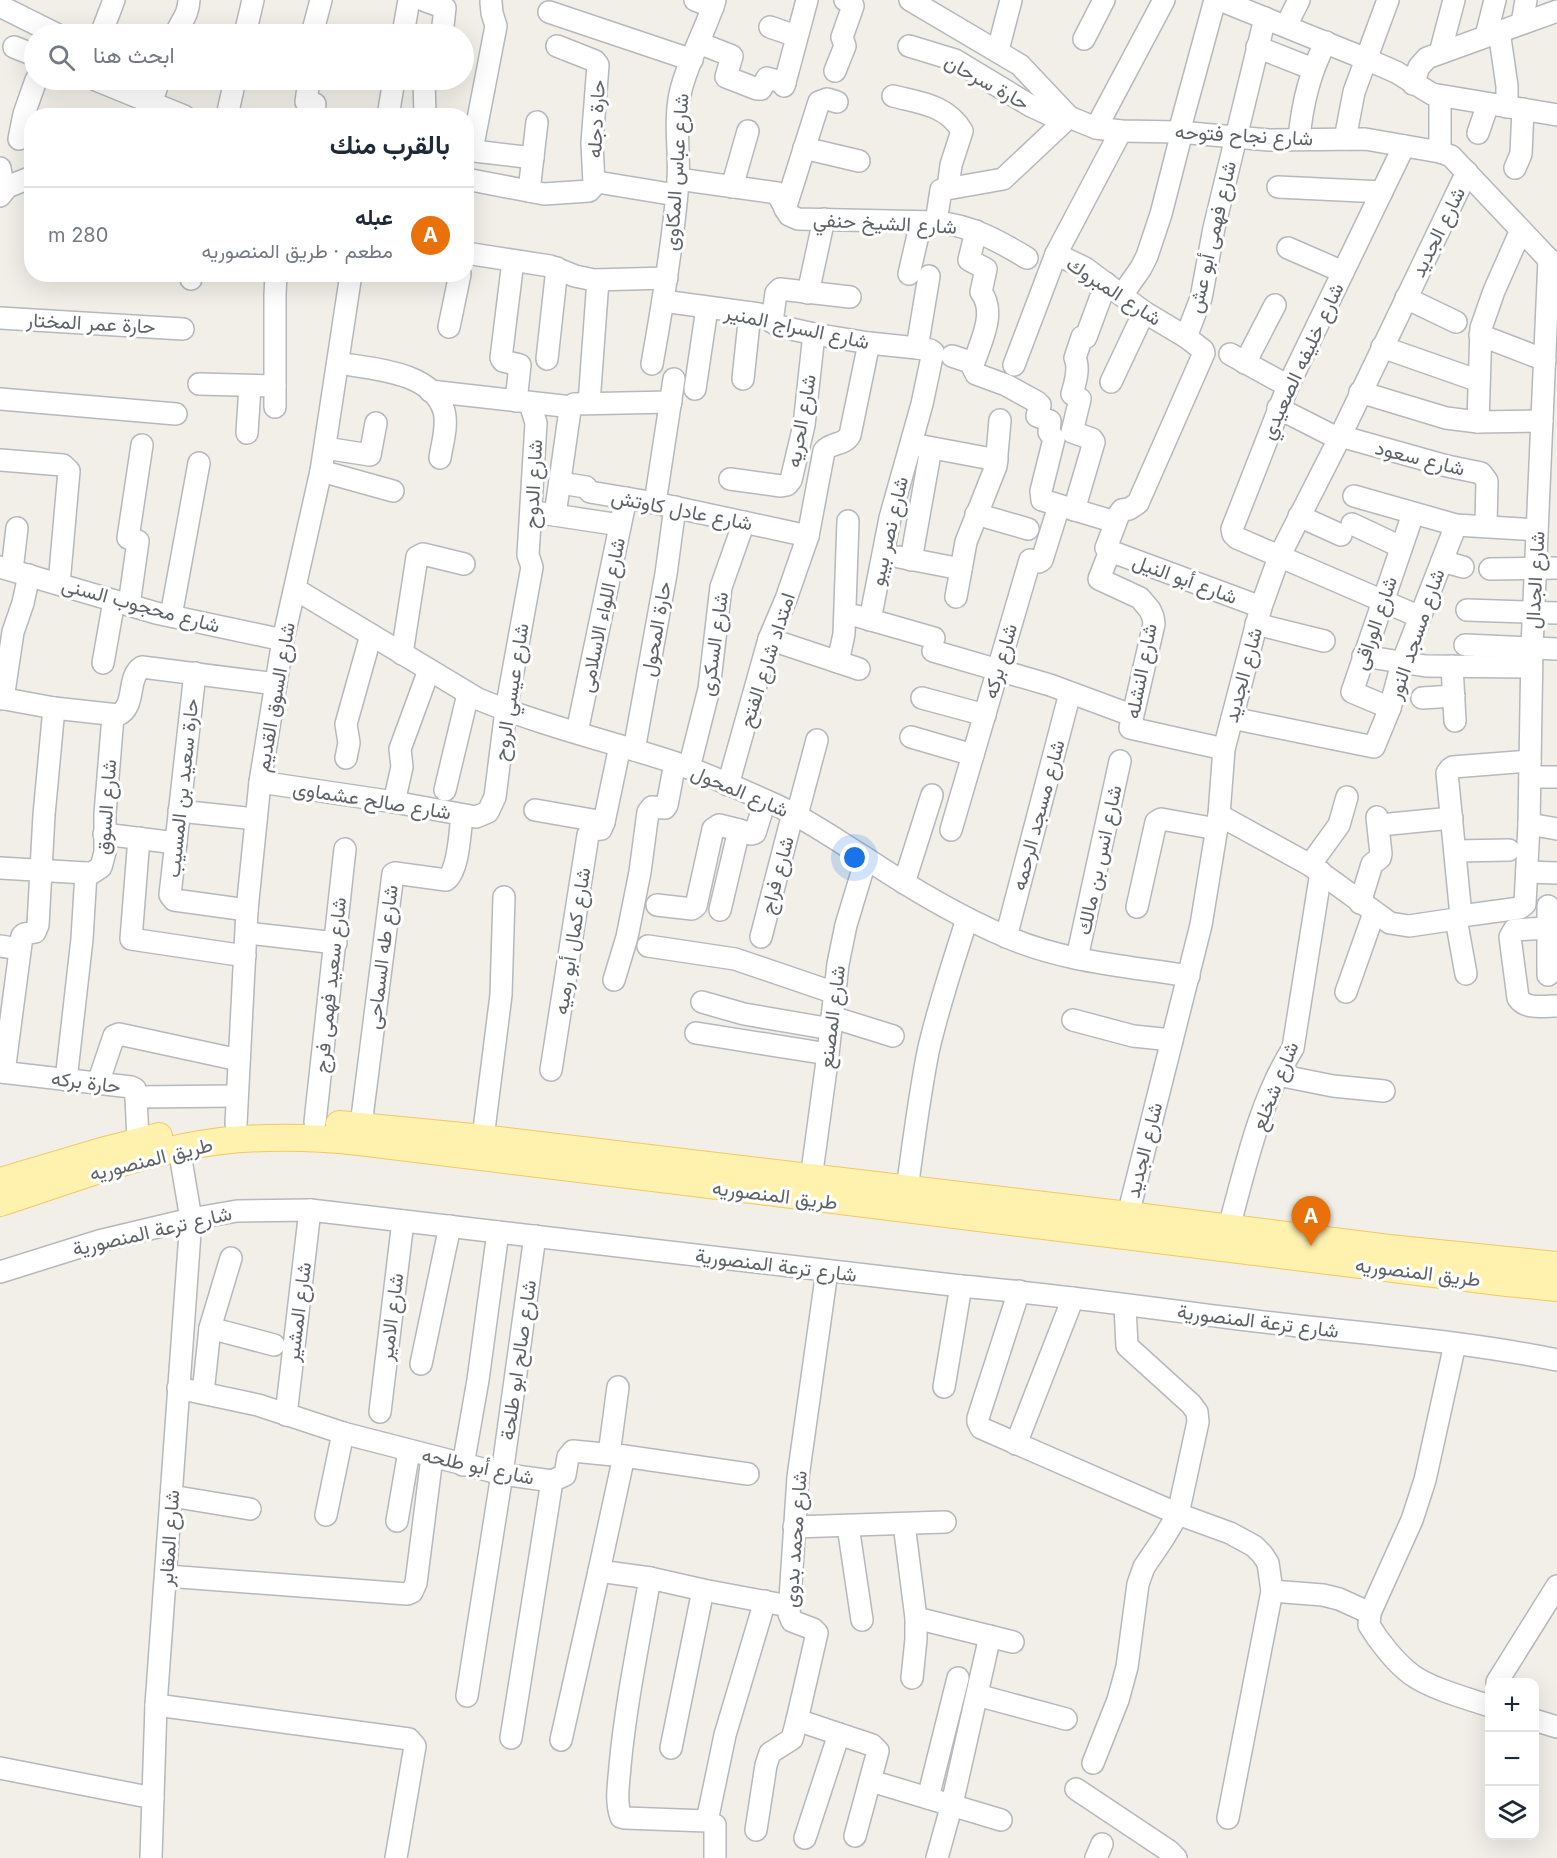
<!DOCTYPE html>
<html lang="ar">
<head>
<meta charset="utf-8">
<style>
  :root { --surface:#fff; --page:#f2f2f3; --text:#1f2937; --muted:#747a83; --line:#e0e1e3; --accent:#2563eb }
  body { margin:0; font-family:Inter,Vazirmatn,sans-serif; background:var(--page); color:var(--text); direction:rtl }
  .controls { position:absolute; right:18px; bottom:18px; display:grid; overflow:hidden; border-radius:12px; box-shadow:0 6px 24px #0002 }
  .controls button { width:54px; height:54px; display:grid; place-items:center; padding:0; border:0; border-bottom:2px solid var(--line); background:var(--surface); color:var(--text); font:30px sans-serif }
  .you { position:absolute; left:855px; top:858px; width:21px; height:21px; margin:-15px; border:4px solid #fff; border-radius:50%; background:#1a73e8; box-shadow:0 0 0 9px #1a73e833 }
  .badge { display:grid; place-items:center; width:39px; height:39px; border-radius:50%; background:var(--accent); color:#fff; font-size:20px; font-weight:700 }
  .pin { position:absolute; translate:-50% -50px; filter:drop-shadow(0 2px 3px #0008) }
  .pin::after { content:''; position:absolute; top:32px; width:21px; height:18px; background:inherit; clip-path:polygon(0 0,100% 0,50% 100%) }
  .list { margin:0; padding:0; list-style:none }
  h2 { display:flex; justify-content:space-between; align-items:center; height:78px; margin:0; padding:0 24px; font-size:26px }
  h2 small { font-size:20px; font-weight:400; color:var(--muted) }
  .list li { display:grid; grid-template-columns:39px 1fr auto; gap:18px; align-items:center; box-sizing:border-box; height:96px; padding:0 24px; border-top:2px solid var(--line) }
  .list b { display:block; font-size:22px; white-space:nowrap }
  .list p { margin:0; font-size:20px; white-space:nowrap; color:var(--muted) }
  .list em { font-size:20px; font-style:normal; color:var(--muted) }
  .icon { flex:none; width:33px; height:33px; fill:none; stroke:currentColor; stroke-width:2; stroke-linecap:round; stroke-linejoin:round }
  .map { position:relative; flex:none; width:1557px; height:1858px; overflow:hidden; direction:ltr }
  .search { position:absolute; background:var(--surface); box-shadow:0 6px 24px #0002; left:24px; top:24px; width:450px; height:66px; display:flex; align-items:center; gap:15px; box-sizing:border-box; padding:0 21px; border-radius:33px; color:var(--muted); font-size:22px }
  .panel { position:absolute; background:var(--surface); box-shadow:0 6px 24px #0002; left:24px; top:108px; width:450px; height:174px; border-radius:24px; direction:rtl }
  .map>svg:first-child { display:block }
</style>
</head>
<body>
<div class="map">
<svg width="1557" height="1858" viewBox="0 0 1557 1858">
  <rect width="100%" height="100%" fill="#f1efe8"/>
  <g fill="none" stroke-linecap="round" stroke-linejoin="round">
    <!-- minor casing -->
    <g stroke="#b5b8bc" stroke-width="24">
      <g id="minor">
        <path d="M423 0 445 8 442 34"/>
        <path d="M695 0 713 7"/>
        <path d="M910 0 1020 65 1069 117"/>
        <path d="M1220 0 1366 59 1396 72 1432 94 1557 115"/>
        <path d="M0 6 56 34"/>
        <path d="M549 12 692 60"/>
        <path d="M1522 23 1526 0"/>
        <path d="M1286 26 1299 0"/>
        <path d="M770 27 796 36"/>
        <path d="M1499 31 1507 86V107"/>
        <path d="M101 34 114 0"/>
        <path d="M176 34C181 20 188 17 189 0"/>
        <path d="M245 34 253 0"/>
        <path d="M312 34 321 0"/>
        <path d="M403 34 409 0"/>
        <path d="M1486 36 1495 0"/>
        <path d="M1084 39 1104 0"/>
        <path d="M699 43 732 56 726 77 757 89H761L767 78 785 83"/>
        <path d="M557 46 595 61 598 65 592 143 594 184"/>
        <path d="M909 46 955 60 1031 106 1063 121"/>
        <path d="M14 47 34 55"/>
        <path d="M1257 47 1313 69"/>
        <path d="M998 50 1011 0"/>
        <path d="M1440 53 1454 0"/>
        <path d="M835 71 845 46 842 37 853 6 852 3 845 0"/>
        <path d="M96 80 184 116"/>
        <path d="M309 80 306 102 315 104 313 116"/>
        <path d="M424 80 425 116"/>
        <path d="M1413 84 1419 67 1427 58 1557 11"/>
        <path d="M784 86 807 0"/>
        <path d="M893 96C920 103 947 105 962 131L951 165 948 188"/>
        <path d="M152 101 159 80"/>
        <path d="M227 116 235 80"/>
        <path d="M388 116 394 80"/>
        <path d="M1096 128 1164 0"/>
        <path d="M1179 132 1215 0"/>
        <path d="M1478 133 1488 104"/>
        <path d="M19 139 24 114 36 80"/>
        <path d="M1299 139C1302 105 1309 73 1326 42"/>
        <path d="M1345 139 1354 92 1388 0"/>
        <path d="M1404 146 1288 386 1232 529 1233 534 1237 538 1420 617"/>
        <path d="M804 148 859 161"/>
        <path d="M466 150 533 158"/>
        <path d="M472 150 496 26 492 13 491 2"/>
        <path d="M1440 152V96"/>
        <path d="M0 168 4 191"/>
        <path d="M1515 168 1521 154 1523 109"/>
        <path d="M466 179 544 194 589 191 597 182 676 195"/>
        <path d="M678 179 777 193 789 215 798 219 936 222C970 225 999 241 1027 258"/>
        <path d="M732 187 748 131"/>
        <path d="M1278 187 1382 192"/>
        <path d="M529 191 537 122"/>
        <path d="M0 196 7 187 32 177"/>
        <path d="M785 209 819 102 827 99 837 102"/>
        <path d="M936 222 941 190 1003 179 1069 117 1096 128 1121 131 1179 132 1269 140 1365 139 1440 152 1451 156 1557 268"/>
        <path d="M1288 248 1343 272"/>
        <path d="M466 253 550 266 575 276 594 280 667 278"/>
        <path d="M1056 254 1085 268 1144 312 1186 337 1203 350 1204 353 1138 503 1129 509 1122 510 1119 514 1106 548 1110 551"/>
        <path d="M513 261 501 358 503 361 520 365 516 401"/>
        <path d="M909 274 921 222"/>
        <path d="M191 279 192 274"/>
        <path d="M808 293 824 219"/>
        <path d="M1122 295 1141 268 1147 256 1161 214 1182 132"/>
        <path d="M1406 298 1456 322"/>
        <path d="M663 301 759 314 766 316 778 326 814 334 869 343 917 348 930 350 933 352 922 404 890 518 870 620"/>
        <path d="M0 318 183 329"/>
        <path d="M772 322 776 293 780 289 850 297"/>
        <path d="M449 327 460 274"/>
        <path d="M1480 335 1545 360"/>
        <path d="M1186 337 1201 298 1214 228 1265 18"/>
        <path d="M1382 347 1479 381"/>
        <path d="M917 348 929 276"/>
        <path d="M1230 354 1288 386"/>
        <path d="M952 356 970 362 976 374 1006 385 1037 402 1040 405 1037 416 1050 421 1049 432 1054 439 1041 491 1042 500 1115 522"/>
        <path d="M547 359 557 268"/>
        <path d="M338 363C372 369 432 371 444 411 448 426 442 444 440 458"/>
        <path d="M1245 363 1275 305"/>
        <path d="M652 364C663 303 673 243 678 182 680 152 674 123 680 94 687 62 705 32 715 0"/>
        <path d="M973 365C980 343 997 313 981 292L986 269 969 260 976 231"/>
        <path d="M1014 365 1056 254 1121 131"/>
        <path d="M743 379 750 313"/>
        <path d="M1111 382 1144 312"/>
        <path d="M199 384 275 386"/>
        <path d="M695 389 707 308"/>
        <path d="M430 391 572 407"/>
        <path d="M1360 392 1446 418 1478 422 1542 421"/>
        <path d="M0 399 176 414"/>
        <path d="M589 403 598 280"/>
        <path d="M275 407V295L276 274"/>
        <path d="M1278 408 1339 439"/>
        <path d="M1478 422 1481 328 1494 291 1521 230"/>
        <path d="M247 433 250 386"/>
        <path d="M1340 436 1447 466 1481 473 1487 481 1486 526"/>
        <path d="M917 445 997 460"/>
        <path d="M325 448 370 455 376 423"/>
        <path d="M0 460 63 465 69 471 59 584"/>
        <path d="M321 471 393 491"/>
        <path d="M730 479 781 486 787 485 791 480 804 425 814 334"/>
        <path d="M560 483 586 487 590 492 655 503 808 536"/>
        <path d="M1354 496 1456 525 1537 530"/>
        <path d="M655 503 674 379"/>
        <path d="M1074 510 1094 442 1092 439 1072 432 1080 399 1072 394C1075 383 1080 369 1075 358L1082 337H1086L1106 283"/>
        <path d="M541 513 620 525"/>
        <path d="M976 514 1028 529"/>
        <path d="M555 515 570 410 574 404 671 402"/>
        <path d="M1299 516 1341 535"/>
        <path d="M1352 524 1401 547"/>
        <path d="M1110 551 1099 579 1140 598 1150 610 1153 617 1154 624 1130 728 1224 749"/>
        <path d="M1110 551 1261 607"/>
        <path d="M899 557 961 569"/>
        <path d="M911 560 931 448"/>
        <path d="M1442 561 1463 567"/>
        <path d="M0 567 156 613 283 640"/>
        <path d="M1490 569 1557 568"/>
        <path d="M12 570 17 528"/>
        <path d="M295 589 478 699C541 725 608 741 673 762 708 774 744 791 778 806 808 820 835 839 864 857 909 887 957 916 1007 937 1064 962 1128 966 1189 976"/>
        <path d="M956 597 966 542 996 466 1000 420"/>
        <path d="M129 605 138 541 128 538 142 445"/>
        <path d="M1467 610 1557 613"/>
        <path d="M171 616 199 463"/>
        <path d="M857 616 934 638"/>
        <path d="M1256 624 1324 641"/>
        <path d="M769 639 859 669"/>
        <path d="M1465 645 1557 649"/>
        <path d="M933 651 1050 685 1131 715"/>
        <path d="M402 654 417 557 423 554 464 564"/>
        <path d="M1363 656 1426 666 1531 667"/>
        <path d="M838 662 844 634 848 521"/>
        <path d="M103 663 114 601"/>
        <path d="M1452 666 1455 721"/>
        <path d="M195 673 170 895 174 900 247 910"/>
        <path d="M0 698 54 708 118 715C137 706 126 677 142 667L276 684"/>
        <path d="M922 698 985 715"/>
        <path d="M1422 698 1454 696"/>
        <path d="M3 699 13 632 23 603 29 575"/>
        <path d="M1390 708 1352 692 1413 514"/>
        <path d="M1232 718 1374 747 1390 708 1402 663 1456 525"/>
        <path d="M577 732 626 498"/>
        <path d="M911 737 973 755"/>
        <path d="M634 750 666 574 675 507"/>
        <path d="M346 758 349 743 346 724 371 635"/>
        <path d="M689 768 709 689 721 587 744 522"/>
        <path d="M1530 777H1557"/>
        <path d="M260 782 394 802 476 817 488 812 495 797 506 710 532 567 528 555 536 423 532 410 533 403"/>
        <path d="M728 785 769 639 786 599 808 536 824 451C831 442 844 446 850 435L869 343"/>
        <path d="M445 790 468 694"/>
        <path d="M394 802 402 767 400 749 429 670"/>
        <path d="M535 810 604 822"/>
        <path d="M179 811 256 819"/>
        <path d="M797 815 817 740"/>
        <path d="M1219 815 1310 865 1390 923 1409 926 1456 919 1461 916 1520 908 1525 904 1529 824 1532 648 1549 259"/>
        <path d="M1390 824 1452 818"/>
        <path d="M1529 824 1557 829"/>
        <path d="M951 830 1030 560 1039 562 1042 560 1059 506"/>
        <path d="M104 834 176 843"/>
        <path d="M139 838 131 939 245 956"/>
        <path d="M1455 851 1509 850"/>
        <path d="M1310 865 1339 825 1347 797"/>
        <path d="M0 868 86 873H92L101 867 105 852V814L113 716"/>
        <path d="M1527 872 1557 873"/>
        <path d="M904 883 932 795"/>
        <path d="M1360 903 1372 864 1380 858 1381 854 1377 817"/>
        <path d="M657 905 692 909 696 906 713 829 719 825 739 830"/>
        <path d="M1548 906V975"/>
        <path d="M1137 907 1156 822 1161 819 1217 829"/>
        <path d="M720 910 739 830 751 834 755 833 765 801"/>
        <path d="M1461 916 1447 773 1450 769 1453 767 1530 761"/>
        <path d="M1456 919 1466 974"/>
        <path d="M1547 928 1514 930 1510 937 1518 998C1526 1010 1544 1006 1557 1006"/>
        <path d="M247 933 336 943"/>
        <path d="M761 937 793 813"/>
        <path d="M1006 937 1070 693"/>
        <path d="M0 946 20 949"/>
        <path d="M648 946 735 959 835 993"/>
        <path d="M1077 958 1120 761"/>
        <path d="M614 980 627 937 640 872 648 812 652 807 665 808 667 805 675 763"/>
        <path d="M1346 992 1374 913"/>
        <path d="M702 1002 744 1014 831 1029"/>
        <path d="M832 1017 893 1036"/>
        <path d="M1073 1020 1133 1036 1172 1040"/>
        <path d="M696 1033 828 1054"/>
        <path d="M551 1070 588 835 592 830 601 829 604 822 620 746"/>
        <path d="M0 1072 131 1087 135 1089 136 1097 237 1096"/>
        <path d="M4 1072 22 936 24 934 35 932 38 925 44 815 54 708"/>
        <path d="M1278 1075 1333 1086 1384 1091"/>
        <path d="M66 1080 82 939 86 873"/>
        <path d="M98 1083 114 1036 119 1034 239 1060"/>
        <path d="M136 1097 138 1140"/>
        <path d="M315 1122 345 849"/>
        <path d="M236 1124 247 910 260 782 283 640 321 471 351 274"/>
        <path d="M361 1125 393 874 395 873 446 880C459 870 460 831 462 815"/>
        <path d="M483 1138 501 995 504 897"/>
        <path d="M811 1179 828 1054 838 964 846 925 866 859"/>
        <path d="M907 1190C913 1144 919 1098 928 1052 938 1007 953 963 967 919"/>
        <path d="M1128 1215 1201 925 1219 815 1224 749 1261 607 1279 557 1339 439 1467 172"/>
        <path d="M1229 1227C1246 1166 1259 1102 1293 1048L1321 872"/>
        <path d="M827 1271 798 1477 789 1614 792 1621 813 1629 817 1633 797 1720 872 1745 878 1751 855 1836"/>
        <path d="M0 1272 99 1241 191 1219 237 1211 310 1210 961 1286C1065 1295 1169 1311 1273 1323 1367 1334 1464 1341 1557 1360"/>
        <path d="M1019 1291 978 1418V1422L981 1428 1178 1514 1230 1533 1254 1546 1262 1554 1268 1563 1272 1591 1228 1818"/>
        <path d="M210 1328 231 1258"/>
        <path d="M1455 1344 1425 1480 1412 1520 1370 1613 1369 1625C1379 1642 1396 1663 1412 1675 1432 1689 1466 1698 1490 1706"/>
        <path d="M421 1364 450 1226"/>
        <path d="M944 1387 961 1286"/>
        <path d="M178 1388 258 1405 343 1433 502 1474 552 1481 565 1475 568 1457 573 1451 624 1456 599 1571 650 1578C639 1641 626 1702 620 1766 619 1782 615 1801 621 1817L625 1818 707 1821 715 1825V1858"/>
        <path d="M203 1393 210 1328 274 1345"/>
        <path d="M380 1412 403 1221"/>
        <path d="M286 1415 310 1210"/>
        <path d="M1016 1444 1073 1298"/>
        <path d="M609 1454 618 1387"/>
        <path d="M624 1456 748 1474"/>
        <path d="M463 1465 478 1380 498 1232"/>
        <path d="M171 1496 250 1509"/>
        <path d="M326 1515 343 1433"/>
        <path d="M397 1521 409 1451"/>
        <path d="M904 1524 916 1618V1639L912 1678"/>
        <path d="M848 1526 862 1620"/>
        <path d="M794 1527 945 1522"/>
        <path d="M167 1576 407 1594 412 1592 416 1583 432 1457"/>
        <path d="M650 1578 703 1590 778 1604"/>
        <path d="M1272 1591 1323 1595 1339 1599 1370 1613"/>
        <path d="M916 1618 1013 1642"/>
        <path d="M1497 1682 1557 1586"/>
        <path d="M977 1695 1066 1719"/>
        <path d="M467 1696 502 1474 535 1236"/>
        <path d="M156 1705 409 1739 415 1746 396 1858"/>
        <path d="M1534 1720 1557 1727"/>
        <path d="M511 1738 552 1481"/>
        <path d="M561 1740 599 1571"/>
        <path d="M671 1748 703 1590"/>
        <path d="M1093 1763 1118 1700 1127 1667 1138 1584 1144 1567 1163 1539 1178 1514 1198 1422 1197 1412 1191 1404 1127 1346 1125 1306"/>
        <path d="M0 1768 153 1798"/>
        <path d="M871 1781 1001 1820"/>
        <path d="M1076 1789 1169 1851 1176 1858"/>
        <path d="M928 1798 958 1678"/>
        <path d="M707 1821 725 1735 765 1601"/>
        <path d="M756 1830 766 1765 770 1753 792 1739 797 1720"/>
        <path d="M805 1838 839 1734"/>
        <path d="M151 1858 156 1705 191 1219 179 1148"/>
        <path d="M937 1858 952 1804 990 1636"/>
        <path d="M1096 1858 1102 1844"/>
      </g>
    </g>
    <!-- major casing -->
    <g stroke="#f2c960" stroke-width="28">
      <g id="major">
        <path d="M339 1124 483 1138 1128 1215 1389 1248 1557 1265"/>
        <path d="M0 1181 105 1150 159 1136"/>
        <path d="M0 1203C72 1180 146 1150 221 1141 267 1136 313 1137 359 1142L1507 1283 1557 1288"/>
      </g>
    </g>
    <!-- minor -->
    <use href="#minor" stroke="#fff" stroke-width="21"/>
    <!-- major -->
    <use href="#major" stroke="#fff2af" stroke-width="26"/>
  </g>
  <g text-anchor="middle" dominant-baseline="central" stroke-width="6" stroke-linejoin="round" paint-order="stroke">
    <!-- street labels -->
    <g font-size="20" fill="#5f6368" stroke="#fff">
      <text transform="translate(987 82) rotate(29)">حارة سرحان</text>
      <text transform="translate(596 119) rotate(-87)">حارة دجله</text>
      <text transform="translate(1244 135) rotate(3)">شارع نجاح فتوحه</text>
      <text transform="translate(676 172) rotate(-86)">شارع عباس المكاوى</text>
      <text transform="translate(885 223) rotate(3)">شارع الشيخ حنفي</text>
      <text transform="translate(1438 232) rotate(-64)">شارع الجديد</text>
      <text transform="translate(1212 237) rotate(-77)">شارع فهمى أبو عش</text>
      <text transform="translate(1114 291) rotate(33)">شارع المبروك</text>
      <text transform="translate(91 323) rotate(3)">حارة عمر المختار</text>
      <text transform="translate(797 327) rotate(12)">شارع السراج المنير</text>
      <text transform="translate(1302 361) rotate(-65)">شارع خليفه الصعيدي</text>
      <text transform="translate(801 421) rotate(-80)">شارع الحريه</text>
      <text transform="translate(1420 458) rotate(14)">شارع سعود</text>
      <text transform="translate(533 484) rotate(-87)">شارع الدوح</text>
      <text transform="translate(682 510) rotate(11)">شارع عادل كاوتش</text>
      <text transform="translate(889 531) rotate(-77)">شارع نصر بيبو</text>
      <text transform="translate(1185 579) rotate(20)">شارع أبو النيل</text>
      <text transform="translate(1535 580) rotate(-87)">شارع الجدال</text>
      <text transform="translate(141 605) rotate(15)">شارع محجوب السنى</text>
      <text transform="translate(602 615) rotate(-78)">شارع اللواء الاسلامى</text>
      <text transform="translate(1375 623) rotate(-71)">شارع الوراقى</text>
      <text transform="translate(656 629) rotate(-80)">حارة المحول</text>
      <text transform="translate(1416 634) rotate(-71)">شارع مسجد النور</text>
      <text transform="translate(714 644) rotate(-82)">شارع السكرى</text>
      <text transform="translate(767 660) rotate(-72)">امتداد شارع الفتح</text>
      <text transform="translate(1000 661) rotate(-74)">شارع بركه</text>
      <text transform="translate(1141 671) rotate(-79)">شارع النشله</text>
      <text transform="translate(1243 675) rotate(-75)">شارع الجديد</text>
      <text transform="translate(511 692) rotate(-81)">شارع عيسي الروح</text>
      <text transform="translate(275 697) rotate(-80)">شارع السوق القديم</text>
      <text transform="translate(182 788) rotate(-84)">حارة سعيد بن المسيب</text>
      <text transform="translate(740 791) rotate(23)">شارع المحول</text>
      <text transform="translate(372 800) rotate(9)">شارع صالح عشماوى</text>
      <text transform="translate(106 807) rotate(-86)">شارع السوق</text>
      <text transform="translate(1038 815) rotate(-75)">شارع مسجد الرحمه</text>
      <text transform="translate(1099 860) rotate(-78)">شارع انس بن مالك</text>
      <text transform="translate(777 875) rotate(-75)">شارع فراج</text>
      <text transform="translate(572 941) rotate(-81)">شارع كمال أبو رميه</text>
      <text transform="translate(382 957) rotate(-83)">شارع طه السماحى</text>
      <text transform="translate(330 985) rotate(-84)">شارع سعيد فهمى فرج</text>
      <text transform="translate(832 1017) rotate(-83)">شارع المصنع</text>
      <text transform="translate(86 1082) rotate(7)">حارة بركه</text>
      <text transform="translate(1275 1086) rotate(-68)">شارع شخلع</text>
      <text transform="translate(1144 1150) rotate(-76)">شارع الجديد</text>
      <text transform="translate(151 1159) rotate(-14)">طريق المنصوريه</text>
      <text transform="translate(775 1195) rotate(7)">طريق المنصوريه</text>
      <text transform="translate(152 1231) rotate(-13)">شارع ترعة المنصورية</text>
      <text transform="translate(776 1265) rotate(7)">شارع ترعة المنصورية</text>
      <text transform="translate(1418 1272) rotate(7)">طريق المنصوريه</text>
      <text transform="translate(298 1312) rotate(-83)">شارع المشير</text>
      <text transform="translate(391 1317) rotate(-83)">شارع الامير</text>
      <text transform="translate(1258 1321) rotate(7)">شارع ترعة المنصورية</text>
      <text transform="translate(518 1360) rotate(-82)">شارع صالح ابو طلحة</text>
      <text transform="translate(478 1466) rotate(12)">شارع أبو طلحه</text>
      <text transform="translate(169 1538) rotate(-86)">شارع المقابر</text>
      <text transform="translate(795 1539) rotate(-86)">شارع محمد بدوى</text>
    </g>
  </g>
</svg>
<div class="controls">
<button>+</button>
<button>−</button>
<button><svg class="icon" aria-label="layers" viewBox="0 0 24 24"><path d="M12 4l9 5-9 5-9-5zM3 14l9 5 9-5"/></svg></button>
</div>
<div class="you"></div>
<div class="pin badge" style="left:1311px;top:1246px;background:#e8710a">A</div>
<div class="search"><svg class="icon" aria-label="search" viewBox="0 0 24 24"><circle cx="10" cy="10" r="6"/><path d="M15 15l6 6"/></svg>ابحث هنا</div>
<section class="panel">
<h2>بالقرب منك<small></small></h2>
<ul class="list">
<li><span class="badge" style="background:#e8710a">A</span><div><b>عبله</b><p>مطعم · طريق المنصوريه</p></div><em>280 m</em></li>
</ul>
</section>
</div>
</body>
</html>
